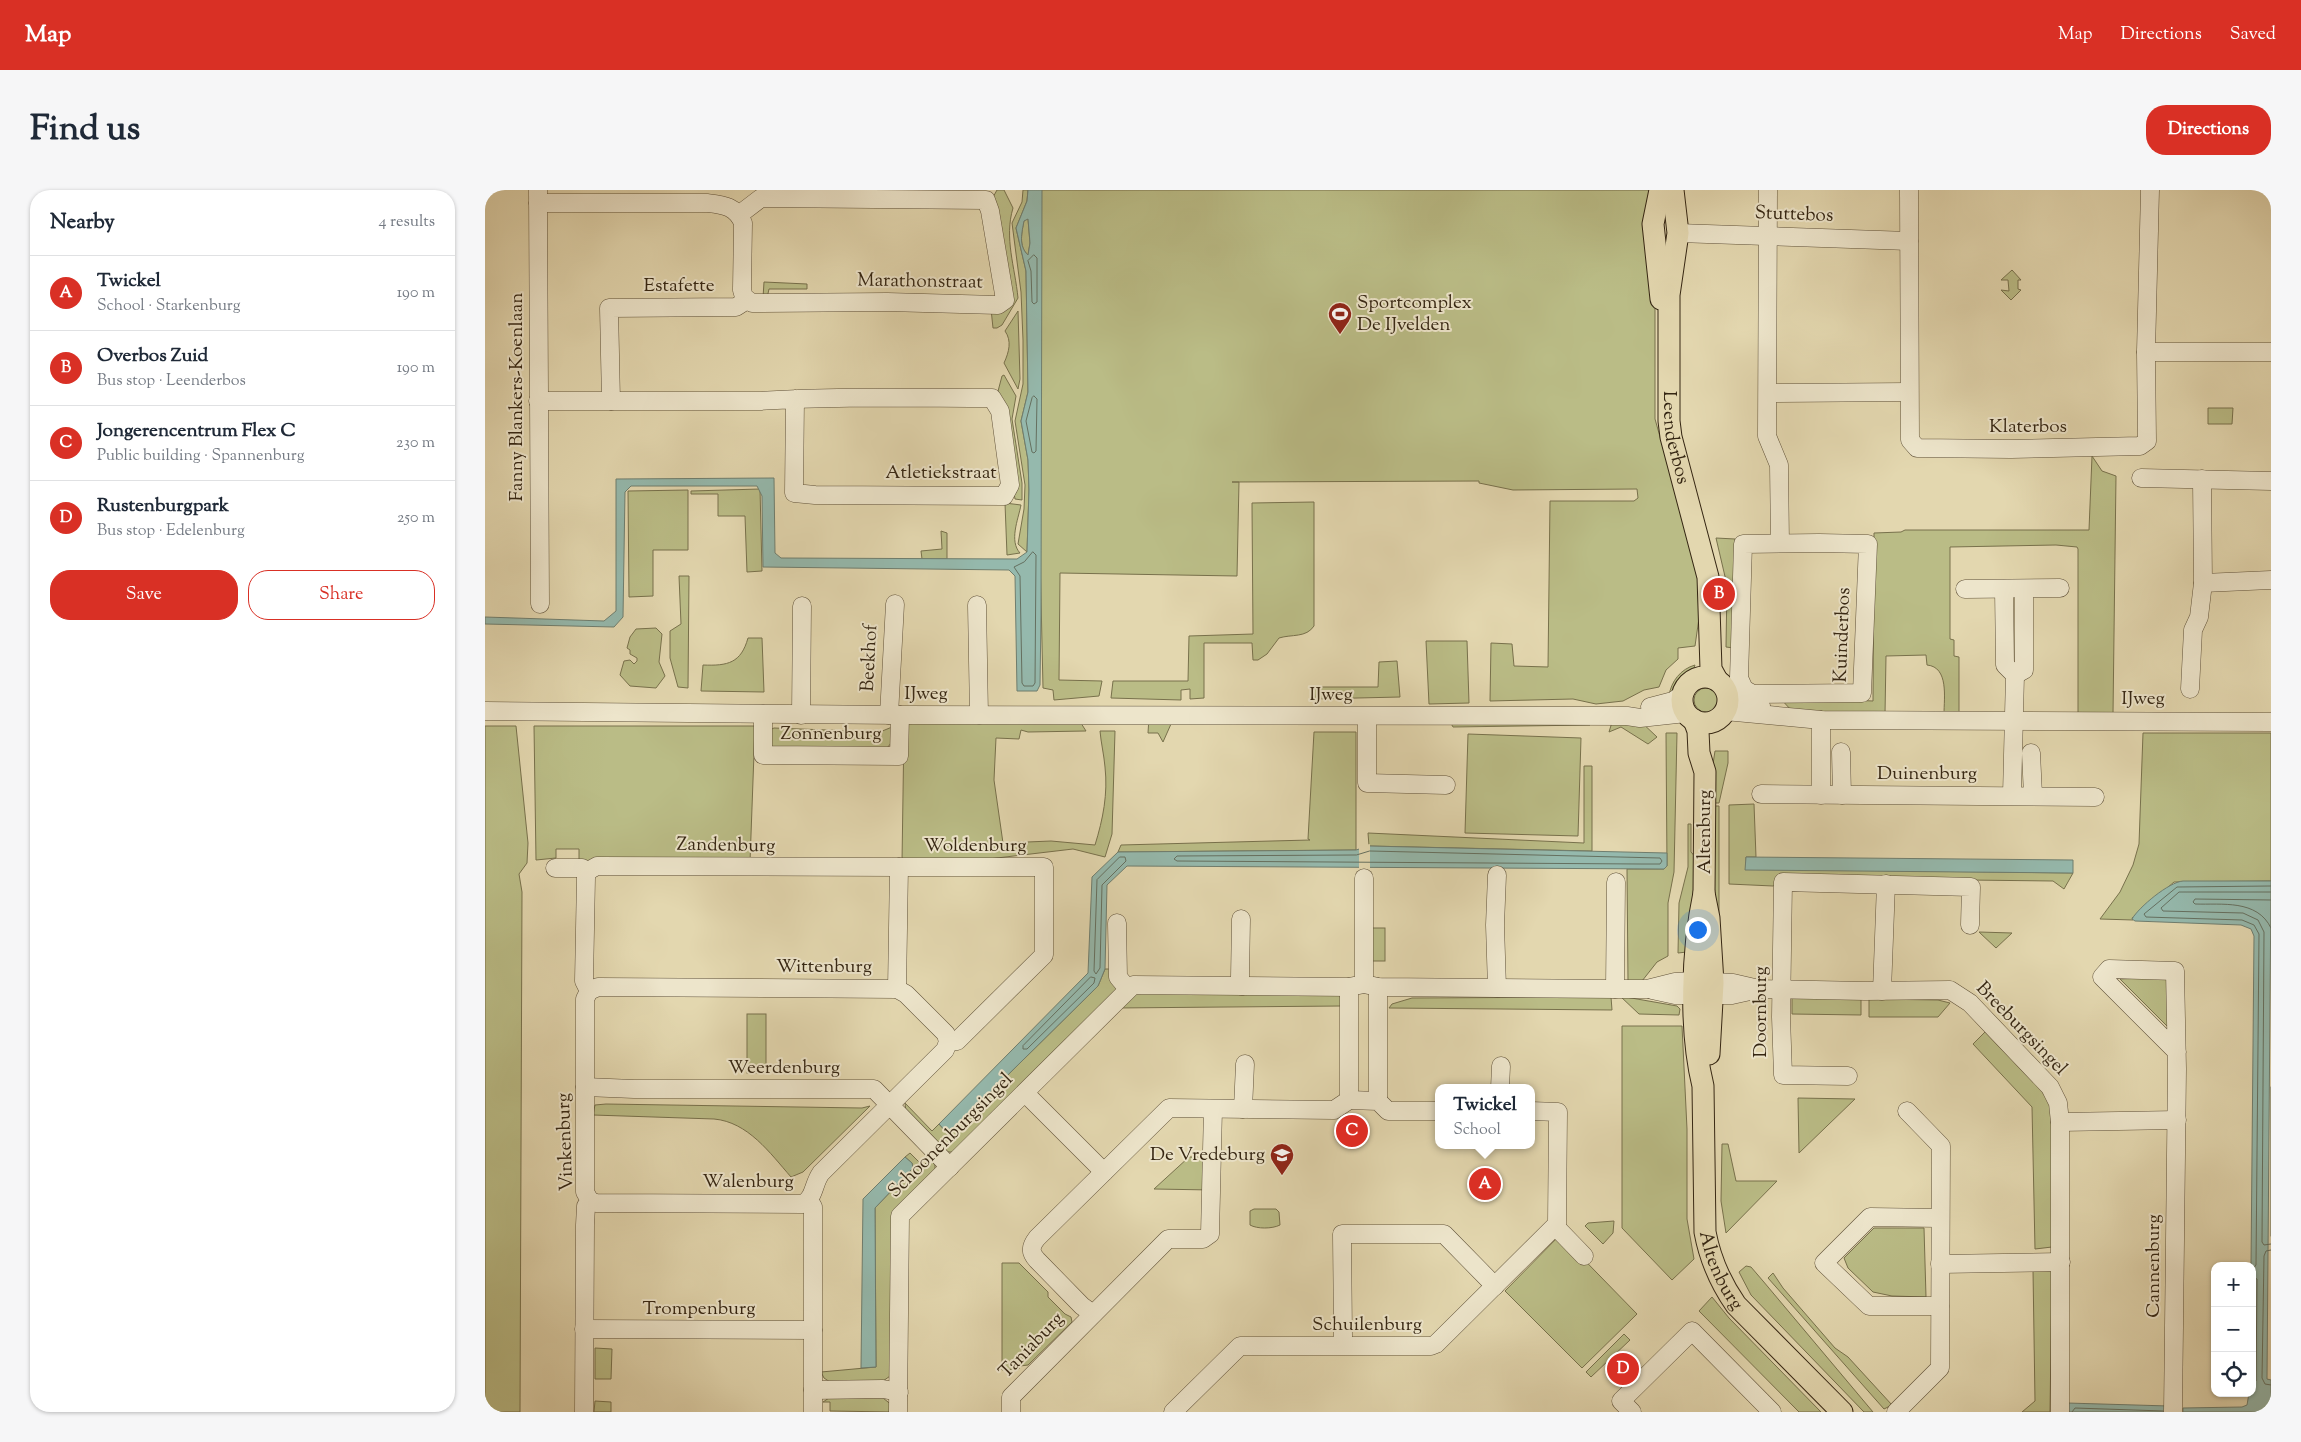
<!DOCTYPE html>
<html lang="en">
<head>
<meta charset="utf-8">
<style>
  :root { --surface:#fff; --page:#f6f6f7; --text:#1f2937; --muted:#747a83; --line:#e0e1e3; --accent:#d93025 }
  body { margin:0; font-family:"Sorts Mill Goudy",serif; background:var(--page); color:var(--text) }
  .controls { position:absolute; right:15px; bottom:15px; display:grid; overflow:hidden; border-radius:10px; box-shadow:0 1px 4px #0004 }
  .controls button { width:45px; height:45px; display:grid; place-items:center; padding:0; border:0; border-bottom:1px solid var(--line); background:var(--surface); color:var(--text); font:25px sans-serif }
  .you { position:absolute; left:1212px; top:739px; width:18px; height:18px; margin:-12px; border:4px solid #fff; border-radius:50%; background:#1a73e8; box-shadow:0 0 0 8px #1a73e833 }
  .badge { display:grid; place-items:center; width:32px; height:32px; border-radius:50%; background:var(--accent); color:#fff; font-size:16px; font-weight:700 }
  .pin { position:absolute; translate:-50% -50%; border:2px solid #fff; box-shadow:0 1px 5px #0006 }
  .popup { position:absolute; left:950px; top:894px; width:100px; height:65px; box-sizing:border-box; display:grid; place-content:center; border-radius:10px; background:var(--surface); filter:drop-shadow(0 1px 4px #0005); font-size:16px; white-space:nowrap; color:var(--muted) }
  .popup b { font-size:19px; color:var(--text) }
  .popup::after { content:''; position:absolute; left:50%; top:100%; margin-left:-10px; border:10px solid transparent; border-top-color:var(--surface) }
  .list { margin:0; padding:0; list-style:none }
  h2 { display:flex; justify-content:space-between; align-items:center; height:65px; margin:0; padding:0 20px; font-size:21px }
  h2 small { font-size:16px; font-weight:400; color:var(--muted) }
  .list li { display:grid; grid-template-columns:32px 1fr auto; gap:15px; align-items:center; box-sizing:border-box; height:75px; padding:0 20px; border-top:1px solid var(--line) }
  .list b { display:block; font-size:19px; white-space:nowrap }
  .list p { margin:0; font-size:16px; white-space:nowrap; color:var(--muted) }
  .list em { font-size:16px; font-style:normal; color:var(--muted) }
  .actions { display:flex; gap:10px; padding:15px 20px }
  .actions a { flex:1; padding:11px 0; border:1px solid var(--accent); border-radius:20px; text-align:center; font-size:18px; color:var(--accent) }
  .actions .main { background:var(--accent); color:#fff }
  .icon { flex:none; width:28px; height:28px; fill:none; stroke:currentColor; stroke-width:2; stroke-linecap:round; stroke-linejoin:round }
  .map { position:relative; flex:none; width:1786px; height:1222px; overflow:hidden; border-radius:20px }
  header { display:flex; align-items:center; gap:30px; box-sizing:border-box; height:70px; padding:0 25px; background:var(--accent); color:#fff }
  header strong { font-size:24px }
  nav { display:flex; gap:28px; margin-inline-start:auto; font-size:18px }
  .intro { display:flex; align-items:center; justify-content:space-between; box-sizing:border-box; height:120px; padding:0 30px }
  h1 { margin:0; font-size:35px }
  .button { padding:12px 22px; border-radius:20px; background:var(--accent); color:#fff; font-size:18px; font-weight:700 }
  main { display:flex; gap:30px; padding:0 30px }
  aside { flex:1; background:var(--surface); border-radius:20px; box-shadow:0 1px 4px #0004 }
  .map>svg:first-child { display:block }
</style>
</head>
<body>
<header>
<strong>Map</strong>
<nav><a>Map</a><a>Directions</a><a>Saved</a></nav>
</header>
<div class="intro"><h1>Find us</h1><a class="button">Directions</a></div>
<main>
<aside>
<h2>Nearby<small>4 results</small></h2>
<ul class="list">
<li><span class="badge">A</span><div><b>Twickel</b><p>School · Starkenburg</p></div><em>190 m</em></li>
<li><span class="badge">B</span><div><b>Overbos Zuid</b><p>Bus stop · Leenderbos</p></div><em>190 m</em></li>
<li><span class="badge">C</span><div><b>Jongerencentrum Flex C</b><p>Public building · Spannenburg</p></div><em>230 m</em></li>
<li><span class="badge">D</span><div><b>Rustenburgpark</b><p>Bus stop · Edelenburg</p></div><em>250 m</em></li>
</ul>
<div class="actions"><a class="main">Save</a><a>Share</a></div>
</aside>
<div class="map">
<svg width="1786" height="1222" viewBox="0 0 1786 1222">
  <rect width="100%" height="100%" fill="#e3d7af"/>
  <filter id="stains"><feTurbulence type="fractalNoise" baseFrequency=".004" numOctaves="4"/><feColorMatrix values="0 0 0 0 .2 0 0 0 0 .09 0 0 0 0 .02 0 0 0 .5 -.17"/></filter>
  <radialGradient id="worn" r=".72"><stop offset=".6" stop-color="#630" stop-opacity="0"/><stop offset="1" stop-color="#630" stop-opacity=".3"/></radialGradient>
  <!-- green -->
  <g fill="#babc86" stroke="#78714c">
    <path d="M512 0H519L528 18C519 48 530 77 533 108L517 135 512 138H508L506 119 518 118 507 9Z"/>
    <path d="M538 0H543L542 11 531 38 541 81 543 202 536 231 543 270 544 300 542 362 533 354 539 319 540 295 530 231 538 194V150L536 102 527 33 537 12Z"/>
    <path d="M553 0H1170V229L1210 371 1214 400V428L1210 456 1193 458V469L1181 480 1174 497 1159 500 1138 511 1111 514 1088 509 1005 511 1006 453 1027 454 1029 476 1063 477 1065 311H1149L1153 308 1152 299 1028 300 994 293V291L747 292H754L752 386 575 383 574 490 617 491 614 506 569 510 568 500 558 498 552 229Z"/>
    <path d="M543 29 545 53 543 65C533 56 537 42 539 30Z"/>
    <path d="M1527 80 1536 90H1533V99L1536 100 1526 110 1516 100 1524 101 1523 90H1516Z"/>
    <path d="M279 92 322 94V99H284L282 108H278Z"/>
    <path d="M533 121 535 189 533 199 519 173C524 162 527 151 520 141Z"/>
    <path d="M519 185 531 206 527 229 537 293V310L530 309 512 205 517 186Z"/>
    <path d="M1723 218H1748L1747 234H1723Z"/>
    <path d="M1607 266 1617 281 1631 286 1628 524H1593V359L1592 357 1571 355 1465 357V449L1469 450V466L1474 467V524H1459C1459 508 1464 477 1442 475L1441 465 1401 466 1400 524 1307 521 1294 507 1388 511 1389 343 1416 342 1420 340H1604Z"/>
    <path d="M275 299 277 381 262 382 260 326H233V304H206V301Z"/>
    <path d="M203 300V360H168V406L144 407 143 301Z"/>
    <path d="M829 312V436C821 448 807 444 794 448L782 464 773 470H768L767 453H719V508L705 509V499L696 500V510L626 508 628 491H703L704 446 768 444 767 313Z"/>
    <path d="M520 313 536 315C533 330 524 351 535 363L522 365Z"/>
    <path d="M456 341 462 343V369H437L436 361 457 359Z"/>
    <path d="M1231 348 1250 349 1249 458 1241 457 1242 395Z"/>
    <path d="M194 386H204L203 498 193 497 185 468V441L196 434Z"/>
    <path d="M171 438 177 444 174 472 180 486 171 498 145 496 135 485 139 471 145 470 149 474 152 471V468L145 464V460L142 458 145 447 151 439Z"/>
    <path d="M263 448H277L279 502 216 501 218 475C243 476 256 473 263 448Z"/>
    <path d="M941 451H982L984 513 944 514Z"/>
    <path d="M912 471 915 507 830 509 829 497H893L894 472Z"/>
    <path d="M1210 475C1207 486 1194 499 1184 506 1186 491 1196 479 1210 475Z"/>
    <circle cx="1221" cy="510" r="12"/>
    <path d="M664 527 735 528V534H686L678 552 673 543H663Z"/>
    <path d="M963 528H1105V535L968 537Z"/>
    <path d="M425 529 594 530 601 541 543 542 536 540 534 549 511 548 509 590 518 653 566 651 610 655C618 629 623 604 620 577 619 565 616 553 615 541H630L627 644 620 667 588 659 495 670 417 672 419 538Z"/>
    <path d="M1128 529H1153L1172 547 1163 554 1136 537 1124 542Z"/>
    <path d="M0 536H31L43 653 42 673 34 684 37 702 35 1222H0Z"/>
    <path d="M49 536H270L265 672H94V659H71V668L51 670Z"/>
    <path d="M407 537V552L402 558H296L285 556 282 541 289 538 395 542Z"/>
    <path d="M829 542H871V660L633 662 636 655 825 650 823 649Z"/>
    <path d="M1181 543H1192L1189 682 1183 713V766L1172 772 1157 791H1143L1142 679H1179L1182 676Z"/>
    <path d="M1658 543H1786V691L1689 692 1647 728 1648 730 1615 729 1635 702 1648 675 1654 654Z"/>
    <path d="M983 544 1096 548 1093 646 980 643Z"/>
    <path d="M1230 561H1243V573L1234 613H1226V587Z"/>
    <path d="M1099 576H1107V661L884 656 883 643 1099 653Z"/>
    <path d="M1269 614 1271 667H1261V679L1588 683 1579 699 1568 691 1308 688 1288 696 1244 694V615Z"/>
    <path d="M1226 616H1234V761L1230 762Z"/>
    <path d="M1203 634H1206V662L1213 670 1202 762 1193 763 1194 713 1203 677Z"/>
    <rect x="884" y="738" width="16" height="33"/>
    <path d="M1494 742 1527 743 1511 758Z"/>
    <path d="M620 779H626L636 799 471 962H459L421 922 420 913 447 941 454 934 463 944 613 796Z"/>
    <path d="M1680 787 1684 789 1683 837 1635 789Z"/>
    <path d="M855 801 856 816 630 818 643 805 661 803Z"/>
    <path d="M1135 806 1192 816 1195 819 1194 825 1154 824Z"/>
    <path d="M1120 807H1126L1127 820 904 818 907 814 927 808Z"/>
    <path d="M1307 807H1376V825L1307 824Z"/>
    <path d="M1384 809 1453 810 1465 813 1453 827H1384Z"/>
    <rect x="262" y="824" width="19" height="59"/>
    <path d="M1137 836H1197L1202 939V1029L1209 1069 1187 1090 1137 1038Z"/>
    <path d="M1500 842 1556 900 1568 918 1567 1057 1550 1059 1547 917 1488 854Z"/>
    <path d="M1313 908 1370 909 1314 963Z"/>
    <path d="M121 914 377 918 385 916 318 982 306 987C285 963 263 932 229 929L108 925 110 915Z"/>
    <path d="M1237 954H1243L1251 991H1292L1241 1043 1236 1011Z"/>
    <path d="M425 963 438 976 445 969 450 974V982L410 1024 408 1184 398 1191 345 1192 339 1188 336 1182 391 1177 390 1018 428 978 427 973 420 967Z"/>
    <path d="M704 967H728L727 1000 669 999Z"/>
    <path d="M769 1019H791L794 1022 795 1035C787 1039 772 1039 765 1035V1021Z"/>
    <path d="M1129 1031 1128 1043 1118 1054 1100 1036 1103 1033Z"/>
    <path d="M1389 1038H1439L1441 1107 1407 1106 1388 1102 1363 1078 1359 1068Z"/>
    <path d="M1075 1045 1152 1124 1097 1178 1020 1101Z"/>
    <path d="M517 1073H534L563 1102V1107L580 1124 586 1127 587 1132 543 1175 535 1176 534 1179 517 1180Z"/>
    <path d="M1261 1076 1266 1077 1278 1091 1388 1222H1379L1266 1105 1254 1082Z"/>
    <path d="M1548 1080 1567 1081 1565 1222H1537L1550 1211Z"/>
    <path d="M1288 1083 1298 1098 1350 1158 1363 1167 1407 1215 1399 1219 1283 1088Z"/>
    <path d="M1227 1107 1244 1128 1336 1222H1314L1214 1121Z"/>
    <path d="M1139 1144 1145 1150 1106 1187 1101 1182Z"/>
    <path d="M110 1158 127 1159 126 1189H110Z"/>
    <path d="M344 1208H398L408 1216V1222L345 1221V1212H338Z"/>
    <path d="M110 1211 126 1212V1222H109Z"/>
  </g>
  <!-- water -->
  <g fill="#95b9ad" stroke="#6f7e6f" fill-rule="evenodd">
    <path d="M543 0H557L556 426 555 495 552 501H532L530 386 524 380 278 377 277 306 272 296H146L140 302 138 427 129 437 0 434V427L119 431 131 421V289L289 288 290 363 296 368 532 369 542 362 544 300 543 270 536 231 543 202 541 81 531 38 542 11ZM543 29 545 53 543 65C533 56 537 42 539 31Z"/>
    <path d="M884 656 1182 663V676L1179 679 642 676 622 695 620 779 613 796 463 944 454 934 603 783 607 687 633 662 871 660Z"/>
    <path d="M1261 667 1588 670V683L1260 680Z"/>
    <path d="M1698 691H1786L1782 1189 1786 1190V1222H1698V1218L1757 1217 1762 1215 1764 1203H1767L1766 1076 1769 746 1766 739 1756 735 1650 731 1647 729C1654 717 1684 692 1698 691Z"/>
    <path d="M420 967 427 973 428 978 390 1018 391 1177 376 1178 378 1009Z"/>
    <path d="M1582 1213 1684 1216V1222H1582Z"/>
  </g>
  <!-- pier -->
  <path fill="#e3d7af" d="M885 654V680H874V656Z"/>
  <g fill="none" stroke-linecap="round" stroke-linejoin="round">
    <!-- shore -->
    <g stroke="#657060" stroke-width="1">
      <path d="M549 65 552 68V112L549 114 547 112 546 81 543 71Z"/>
      <path d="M549 206 552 209 551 261 549 263 547 262 541 231 547 208Z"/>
      <path d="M548 362 551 365 550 493 548 496H539L537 493 535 386 529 377 539 372Z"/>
      <path d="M885 661 1175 668 1177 671 1175 674H1156L692 671 689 669 692 666 871 665Z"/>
      <path d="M635 667H640L641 671 617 695 615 778 611 784 609 781 612 690Z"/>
      <path d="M1786 702H1694L1676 718 1678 721 1758 723 1773 730 1779 742 1777 1052 1779 1055 1786 1054"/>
      <path d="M1786 710 1710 709 1708 712 1710 714C1737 715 1772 709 1786 738"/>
      <path d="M606 787 610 788 609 793 542 859H538V856Z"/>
      <path d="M1786 897V1046"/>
      <path d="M1786 1060 1781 1061 1779 1066 1777 1188 1780 1194 1786 1195"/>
      <path d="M1767 1080 1771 1075 1774 744 1769 735 1757 730 1661 727 1659 724 1692 697 1786 696"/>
      <path d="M1767 1087 1772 1089 1771 1191 1767 1193"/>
      <path d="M1587 1222 1590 1218 1678 1221"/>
    </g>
    <!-- minor casing -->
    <g stroke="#60523a" stroke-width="19">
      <g id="minor">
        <path d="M53 0 55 414"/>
        <path d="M1283 0 1282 246 1294 275 1295 353"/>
        <path d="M1424 0 1425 250 1432 258 1526 259 1655 256 1662 251 1661 162 1665 0"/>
        <path d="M53 13H222C239 15 251 16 258 33L257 100 259 107 267 113 402 112 513 115 520 110 505 21 501 10 276 8 255 24"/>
        <path d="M1193 43 1424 51"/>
        <path d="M1661 162H1786"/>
        <path d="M1284 203 1424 202"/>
        <path d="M53 211H274C352 206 429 208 507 208L515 221 525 295 519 306 330 305 309 303 310 209"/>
        <path d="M126 211 124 118 251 117 262 110"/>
        <path d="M1656 288 1786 291"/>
        <path d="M1334 353 1383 354 1377 503 1268 504 1259 499 1254 488 1258 354Z"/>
        <path d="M1718 393 1786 390"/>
        <path d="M1480 399 1575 398"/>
        <path d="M1519 399 1520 475 1530 485 1527 605"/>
        <path d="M492 415 494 525"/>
        <path d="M1530 485 1539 480V399"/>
        <path d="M1705 499 1708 440 1714 427 1718 393 1717 289"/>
        <path d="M1243 507 1276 516"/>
        <path d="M1165 517 1188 511 1198 504"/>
        <path d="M0 521 415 525 1142 526 1155 528 1201 523"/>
        <path d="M1240 521 1336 530 1786 532"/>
        <path d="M278 524V565L414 566 415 525"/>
        <path d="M316 525 317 416"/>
        <path d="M404 525 410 414"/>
        <path d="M882 527V593L961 595"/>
        <path d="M1336 530V605"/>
        <path d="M1356 562 1357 605"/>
        <path d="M1546 563 1548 605"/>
        <path d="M1276 604 1610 607"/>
        <path d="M70 678H97L103 681 112 676 414 677"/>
        <path d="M1012 685 1010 735 1012 798"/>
        <path d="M879 688V794"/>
        <path d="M756 729 755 788 757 796"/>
        <path d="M632 733 633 787 643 799"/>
        <path d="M864 797V910"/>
        <path d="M412 799 414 677H559V765L472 851 463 852"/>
        <path d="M1130 799 1131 692"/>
        <path d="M1167 800 1190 805H1247L1274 799 1380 801 1465 800 1485 813 1565 897 1573 913 1575 932V1222"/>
        <path d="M104 801 113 797 412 799 421 804 461 844 463 852 460 860 336 983C328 994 330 1007 318 1014L111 1013 105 1011"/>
        <path d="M1397 801 1401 694"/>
        <path d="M1363 886 1298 885 1296 827 1298 692 1486 697 1485 735"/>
        <path d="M100 897 149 899H389L465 977"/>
        <path d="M1015 898 1016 876"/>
        <path d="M540 903 619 982"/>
        <path d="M864 910 893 911 903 921H954"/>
        <path d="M893 911V797"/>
        <path d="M758 919 760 874"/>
        <path d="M1575 932 1692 930"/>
        <path d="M324 1010 328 1017V1222"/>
        <path d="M1454 1028 1385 1027 1339 1073 1384 1116H1455"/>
        <path d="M1070 1036 1099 1066"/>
        <path d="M1455 1074 1576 1072"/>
        <path d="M608 1124 597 1116 552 1070C545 1062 545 1057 552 1048L684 918 849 920 864 910"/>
        <path d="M99 1139 328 1140"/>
        <path d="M856 1155 858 1146 857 1044H959L1010 1096"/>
        <path d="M328 1200 398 1199 414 1202"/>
        <path d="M99 1222 100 1035 101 1016 105 1011 100 1002V809L104 801 99 791 101 687 103 681"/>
        <path d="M413 1222 415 1026 648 795 864 797 879 794 893 797 1130 799H1162L1190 792 1210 791 1248 793 1274 799"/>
        <path d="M526 1222V1207L683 1049H718L725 1044 728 919"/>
        <path d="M688 1222 755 1156H946L951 1154 1072 1034 1073 922 1046 921"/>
        <path d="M1147 1222 1136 1211 1207 1141 1287 1222"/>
        <path d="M1411 1222 1455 1178 1456 956 1422 921"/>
        <path d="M1688 1222 1692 879 1690 781 1624 779 1617 787 1692 862"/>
      </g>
    </g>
    <!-- major casing -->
    <g stroke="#352613" stroke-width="23">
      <g id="major">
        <path d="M1175 0 1168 34 1176 109"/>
        <path id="s1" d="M1188 0 1193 43 1184 105V231L1186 247 1223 387 1226 479 1232 490"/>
        <circle cx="1220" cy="510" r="23"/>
        <path d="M1209 530 1213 541 1214 563 1220 582 1219 703 1224 728 1228 793 1224 864"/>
        <path id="s2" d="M1219 703C1207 760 1204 839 1218 896L1220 1042C1225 1069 1235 1092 1251 1115L1357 1222"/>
      </g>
    </g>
    <!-- minor -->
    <use href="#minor" stroke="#ede5cb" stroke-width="18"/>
    <!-- major -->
    <use href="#major" stroke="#e3d7af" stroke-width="21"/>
  </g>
  <!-- icons -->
  <defs>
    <g id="stadium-pin" transform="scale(1.25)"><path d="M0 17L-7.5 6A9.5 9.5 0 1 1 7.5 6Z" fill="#8f2418" stroke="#ede5cb"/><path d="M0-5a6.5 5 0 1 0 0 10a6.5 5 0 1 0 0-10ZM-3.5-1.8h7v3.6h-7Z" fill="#fff"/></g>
    <g id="school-pin" transform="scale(1.25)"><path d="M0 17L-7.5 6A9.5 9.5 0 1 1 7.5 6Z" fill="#8f2418" stroke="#ede5cb"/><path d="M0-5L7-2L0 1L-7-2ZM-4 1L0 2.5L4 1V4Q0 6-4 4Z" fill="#fff"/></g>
  </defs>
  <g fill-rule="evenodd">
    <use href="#stadium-pin" x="855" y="124"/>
    <use href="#school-pin" x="797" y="965"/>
  </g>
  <g text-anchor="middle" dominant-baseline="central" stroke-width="4" stroke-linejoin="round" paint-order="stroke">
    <!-- street labels -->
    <g font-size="19" fill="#352613" stroke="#ede5cb">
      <text transform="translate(1309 25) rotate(2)">Stuttebos</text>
      <text transform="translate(435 92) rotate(1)">Marathonstraat</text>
      <text x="194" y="96">Estafette</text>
      <text transform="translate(32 207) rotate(-90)">Fanny Blankers-Koenlaan</text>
      <text x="1543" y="237">Klaterbos</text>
      <text stroke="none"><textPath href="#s1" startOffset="249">Leenderbos</textPath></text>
      <text x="456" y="283">Atletiekstraat</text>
      <text transform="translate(1358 445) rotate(-88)">Kuinderbos</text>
      <text transform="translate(385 468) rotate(-87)">Beekhof</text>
      <text x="441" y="504">IJweg</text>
      <text x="846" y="505">IJweg</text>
      <text x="1658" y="509">IJweg</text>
      <text x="346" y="544">Zonnenburg</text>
      <text x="1442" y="584">Duinenburg</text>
      <text transform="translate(1220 642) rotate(-90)">Altenburg</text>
      <text transform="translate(241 656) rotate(1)">Zandenburg</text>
      <text x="490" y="656">Woldenburg</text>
      <text x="339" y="777">Wittenburg</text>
      <text transform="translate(1276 822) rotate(-90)">Doornburg</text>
      <text transform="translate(1536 839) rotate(46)">Breeburgsingel</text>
      <text x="299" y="878">Weerdenburg</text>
      <text transform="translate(466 946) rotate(-45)">Schoonenburgsingel</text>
      <text transform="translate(81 952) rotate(-92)">Vinkenburg</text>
      <text x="263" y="992">Walenburg</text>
      <text transform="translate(1669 1076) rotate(-90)">Cannenburg</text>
      <text stroke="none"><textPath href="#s2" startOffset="382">Altenburg</textPath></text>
      <text x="214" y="1119">Trompenburg</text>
      <text x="882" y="1135">Schuilenburg</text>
      <text transform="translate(547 1156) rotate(-46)">Taniaburg</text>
    </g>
    <!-- poi labels -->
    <g font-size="19" fill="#352613" stroke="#ede5cb" text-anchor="start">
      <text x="872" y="113">Sportcomplex<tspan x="872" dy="22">De IJvelden</tspan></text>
      <text x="780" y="965" text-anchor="end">De Vredeburg</text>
    </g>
  </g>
  <rect width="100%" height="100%" filter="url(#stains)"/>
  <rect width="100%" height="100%" fill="url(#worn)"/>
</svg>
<div class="controls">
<button>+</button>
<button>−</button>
<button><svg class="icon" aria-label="locate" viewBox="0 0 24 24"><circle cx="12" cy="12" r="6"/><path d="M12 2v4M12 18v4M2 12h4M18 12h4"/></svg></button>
</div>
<div class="you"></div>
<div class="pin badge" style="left:1000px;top:994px">A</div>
<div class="popup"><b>Twickel</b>School</div>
<div class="pin badge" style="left:1234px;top:404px">B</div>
<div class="pin badge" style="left:867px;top:941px">C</div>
<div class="pin badge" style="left:1138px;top:1179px">D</div>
</div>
</main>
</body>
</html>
